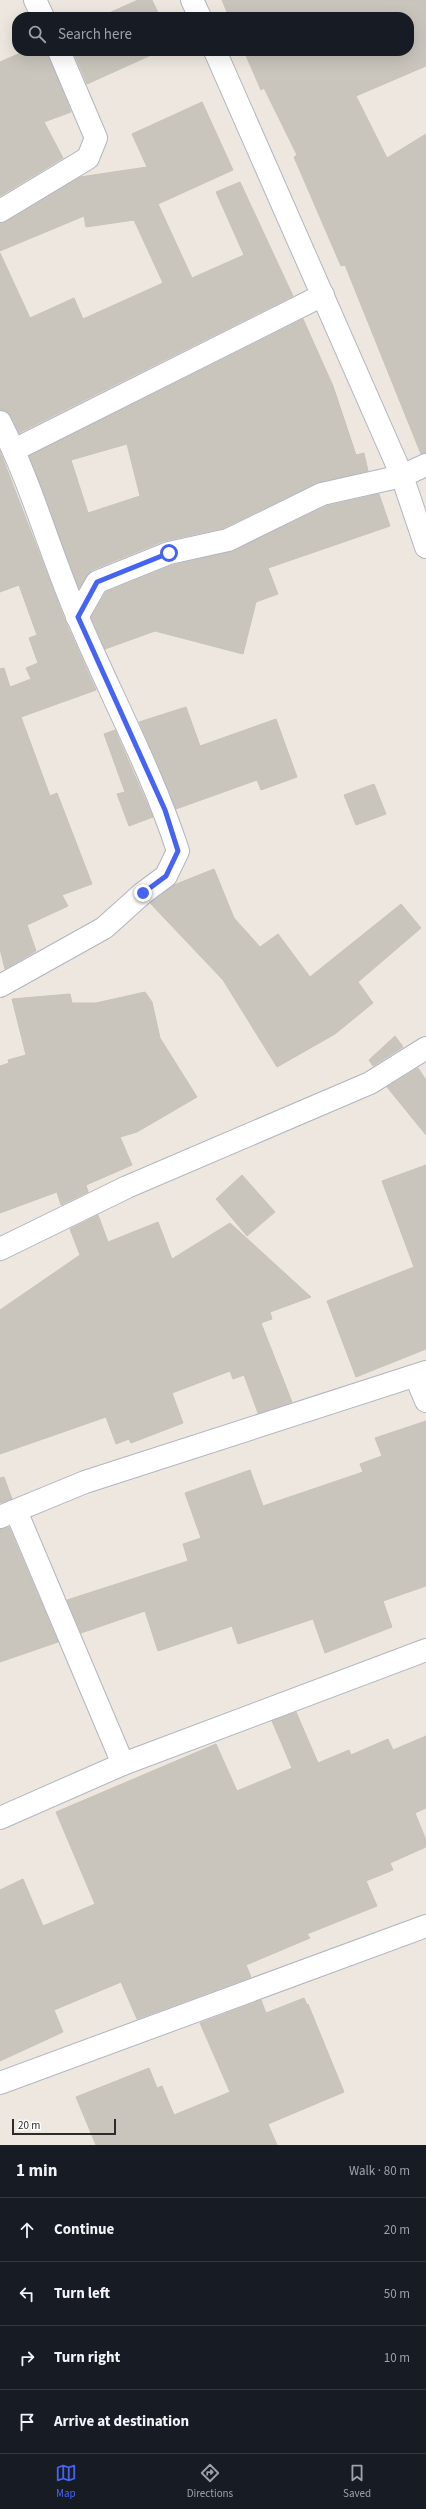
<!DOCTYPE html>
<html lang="en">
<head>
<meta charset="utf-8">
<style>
  :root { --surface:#171b24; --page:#20242c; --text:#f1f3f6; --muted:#9ea1a6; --line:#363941; --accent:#4664f3 }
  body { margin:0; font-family:"Source Sans 3",sans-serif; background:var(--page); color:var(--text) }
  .scale { position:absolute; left:12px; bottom:10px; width:104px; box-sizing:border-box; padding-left:4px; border:2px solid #2c2c2c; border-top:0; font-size:11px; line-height:14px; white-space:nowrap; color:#2c2c2c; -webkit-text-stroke:3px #fff; paint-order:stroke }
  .stop { position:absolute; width:12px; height:12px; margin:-9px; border:3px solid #4664f3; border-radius:50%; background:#fff }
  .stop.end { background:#4664f3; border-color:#fff; box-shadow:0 1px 4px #0008 }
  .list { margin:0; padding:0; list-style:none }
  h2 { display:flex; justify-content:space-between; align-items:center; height:52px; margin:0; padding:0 16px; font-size:17px }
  h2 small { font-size:13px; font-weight:400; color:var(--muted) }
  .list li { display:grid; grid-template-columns:26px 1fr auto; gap:12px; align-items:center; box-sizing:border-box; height:64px; padding:0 16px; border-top:1px solid var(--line) }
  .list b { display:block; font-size:15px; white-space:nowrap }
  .list em { font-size:13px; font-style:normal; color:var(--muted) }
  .icon { flex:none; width:22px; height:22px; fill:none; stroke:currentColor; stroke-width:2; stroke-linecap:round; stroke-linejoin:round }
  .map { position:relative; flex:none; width:426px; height:2145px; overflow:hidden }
  .search { position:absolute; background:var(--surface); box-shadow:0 4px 16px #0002; left:12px; right:12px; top:12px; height:44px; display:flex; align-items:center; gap:10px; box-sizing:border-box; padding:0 14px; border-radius:16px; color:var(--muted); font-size:15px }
  .sheet { height:308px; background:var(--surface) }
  nav { display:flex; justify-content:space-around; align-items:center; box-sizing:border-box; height:56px; border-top:1px solid var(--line); background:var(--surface); font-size:11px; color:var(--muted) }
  nav a { display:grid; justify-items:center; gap:2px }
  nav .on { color:var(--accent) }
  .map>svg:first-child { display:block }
</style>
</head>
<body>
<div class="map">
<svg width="426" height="2145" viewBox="0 0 426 2145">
  <rect width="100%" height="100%" fill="#ede7df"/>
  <!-- building -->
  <g fill="#c9c5bd" stroke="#c9c3b9" fill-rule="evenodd">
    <path d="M138 0H152L160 17H100Z"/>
    <path d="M222 0H426V66L356 96 387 158 426 134V453L421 454 345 265 341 266 294 157 297 155 264 88 261 90 244 51H409V17H229Z"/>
    <path d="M25 51H47L71 112 44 122 63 158 0 196V62Z"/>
    <path d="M73 51H160L87 84Z"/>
    <path d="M202 102 233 170 158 204 192 278 244 255 216 192 240 182 293 296 19 433 11 416 7 412 0 410V253L30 318 74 298 83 319 163 283 134 220 86 227 84 216 0 251V223L80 177 147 167 132 134Z"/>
    <path d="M303 319 333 386 356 455 364 453 368 471 317 483 224 528 164 541 92 570 79 588 29 456ZM127 444 140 496 88 513 71 460Z"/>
    <path d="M0 451 66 623 96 690 21 717 50 796 57 793 92 884 62 895 68 906 27 925 36 951 5 969 0 949V669L4 668 10 687 31 679 26 668 38 663 29 638 37 635 19 585 0 592Z"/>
    <path d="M379 494 390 526 268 568 278 594 256 602 243 654 155 631 105 649 91 617 106 592 173 565 233 551 326 506Z"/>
    <path d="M186 707 200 746 276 719 297 777 261 790 257 780 176 809 139 722Z"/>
    <path d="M115 730 153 817 129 826 117 794 125 792 104 734Z"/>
    <path d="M374 784 386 814 356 825 344 795Z"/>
    <path d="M214 869 234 918 260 947 278 934 310 977 401 904 421 928 358 982 373 1003 335 1034 277 1067 223 980 150 903 174 885Z"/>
    <path d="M145 992 152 1002 160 1038 197 1097 137 1132 120 1137 132 1165 86 1185 88 1192 61 1205 57 1192 0 1213V1066L9 1063 8 1060 26 1055 12 999 70 994 72 1003H96Z"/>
    <path d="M395 1036 403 1047 373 1066 369 1060Z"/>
    <path d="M418 1068 426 1080V1135L387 1087Z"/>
    <path d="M426 1165V1349L356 1377 327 1301 414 1267 382 1181Z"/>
    <path d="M242 1175 275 1212 247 1236 216 1199Z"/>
    <path d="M98 1215 108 1242 158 1222 172 1259 230 1223 311 1297 270 1312 272 1319 261 1323 292 1402 258 1413 244 1375 233 1379 230 1371 172 1393 183 1423 131 1443 129 1439 116 1444 106 1417 0 1454V1310L80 1255 70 1229Z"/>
    <path d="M426 1421V1586L383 1601 392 1627 325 1653 313 1619 238 1644 232 1626 158 1651 145 1611 81 1633 67 1600 188 1561 183 1544 201 1538 185 1493 250 1470 263 1506 363 1472 360 1464 382 1456 375 1438Z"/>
    <path d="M4 1477 12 1499 0 1503V1478Z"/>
    <path d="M9 1527 58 1642 0 1662V1529Z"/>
    <path d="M296 1712 318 1763 349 1750 351 1755 388 1739 393 1750 426 1736V1808L415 1813 426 1840V1847L390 1863 393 1870 366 1881 377 1906 307 1934 310 1938 246 1965 251 1977 137 2019 121 1982 54 2010 63 2032 0 2061V1890L23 1879 43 1926 95 1904 56 1812 216 1744 237 1791 292 1768 272 1721Z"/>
    <path d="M304 1998 307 2005 308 2004 344 2092 268 2124 277 2145H96L76 2097 149 2068 157 2088 162 2086 174 2115 230 2092 200 2023 261 2000 266 2013Z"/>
  </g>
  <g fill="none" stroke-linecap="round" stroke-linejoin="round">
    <!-- minor casing -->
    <g stroke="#b2b5bf" stroke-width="24">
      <g id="minor">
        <path d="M35 0 43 17"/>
        <path d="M192 0 200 17"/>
        <path d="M215 51 402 476 426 547"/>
        <path d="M0 211 88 158 96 138 59 51"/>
        <path d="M0 422C32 485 50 553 78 618 111 696 152 771 178 851L166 876 143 893 104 928 0 986"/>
        <path d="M14 450 323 295"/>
        <path d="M77 617 97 582 169 553 228 540 322 494 402 476 426 465"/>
        <path d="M0 1249 127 1187 370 1083 426 1048"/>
        <path d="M416 1377 426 1401"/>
        <path d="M16 1511 123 1764"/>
        <path d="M0 1517 85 1482 426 1372"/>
        <path d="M0 1818 123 1764 426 1650"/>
        <path d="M0 2083 426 1926"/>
      </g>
    </g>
    <!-- minor -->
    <use href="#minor" stroke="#fff" stroke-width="22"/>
  </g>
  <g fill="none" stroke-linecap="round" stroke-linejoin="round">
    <!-- route -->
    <path stroke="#4664f3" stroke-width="5" d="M143 893 166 876 178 851 165 810 78 617 97 582 169 553"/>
  </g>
</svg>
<div class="scale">20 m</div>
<div class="stop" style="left:169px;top:553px"></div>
<div class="stop end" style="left:143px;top:893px"></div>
<div class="search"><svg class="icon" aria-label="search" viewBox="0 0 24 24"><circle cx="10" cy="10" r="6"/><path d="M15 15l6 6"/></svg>Search here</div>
</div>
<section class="sheet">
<h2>1 min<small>Walk · 80 m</small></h2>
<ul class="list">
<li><svg class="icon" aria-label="ahead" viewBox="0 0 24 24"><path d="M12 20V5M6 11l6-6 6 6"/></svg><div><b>Continue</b></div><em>20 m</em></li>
<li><svg class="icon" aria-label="left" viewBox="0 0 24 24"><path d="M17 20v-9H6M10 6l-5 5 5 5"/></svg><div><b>Turn left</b></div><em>50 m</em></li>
<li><svg class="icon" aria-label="right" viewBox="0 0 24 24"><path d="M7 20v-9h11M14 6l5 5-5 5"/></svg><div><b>Turn right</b></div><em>10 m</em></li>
<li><svg class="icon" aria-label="arrive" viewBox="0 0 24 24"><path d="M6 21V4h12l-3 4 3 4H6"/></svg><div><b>Arrive at destination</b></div></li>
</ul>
</section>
<nav>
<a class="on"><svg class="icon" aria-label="map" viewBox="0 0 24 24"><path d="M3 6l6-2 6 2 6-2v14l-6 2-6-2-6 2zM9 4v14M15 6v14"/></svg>Map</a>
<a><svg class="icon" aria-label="directions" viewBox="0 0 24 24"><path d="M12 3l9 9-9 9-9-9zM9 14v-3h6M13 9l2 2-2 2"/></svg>Directions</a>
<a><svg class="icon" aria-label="saved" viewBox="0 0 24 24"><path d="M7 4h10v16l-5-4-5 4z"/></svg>Saved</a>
</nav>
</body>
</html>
